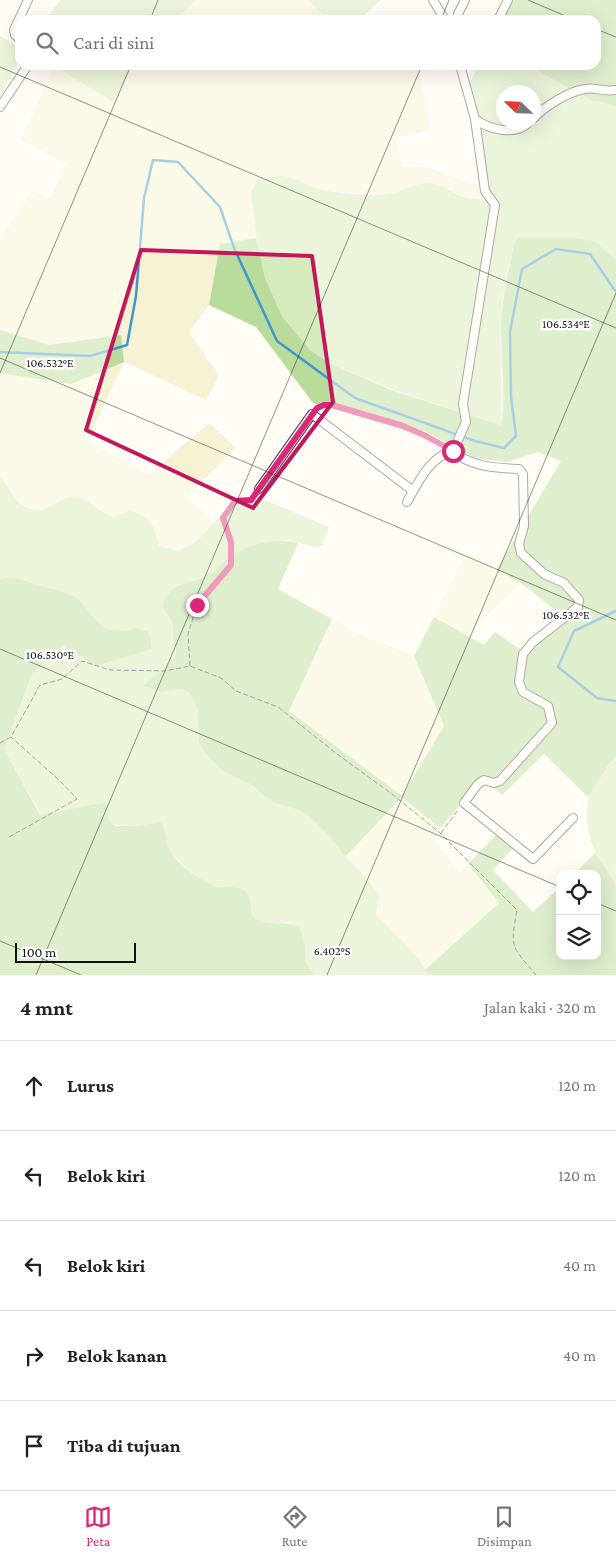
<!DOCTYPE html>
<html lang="id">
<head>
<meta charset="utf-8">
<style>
  :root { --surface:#fff; --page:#f2f2f2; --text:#222; --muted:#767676; --line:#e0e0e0; --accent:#db2777 }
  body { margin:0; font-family:"Crimson Pro",serif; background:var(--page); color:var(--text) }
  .controls { position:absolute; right:15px; bottom:15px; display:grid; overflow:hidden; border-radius:10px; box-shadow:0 5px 20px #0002 }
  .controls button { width:45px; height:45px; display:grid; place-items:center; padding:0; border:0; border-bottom:1px solid var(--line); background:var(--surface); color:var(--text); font:25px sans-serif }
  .compass { position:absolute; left:496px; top:85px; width:45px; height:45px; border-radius:50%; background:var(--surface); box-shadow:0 5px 20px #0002; rotate:293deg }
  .scale { position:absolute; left:15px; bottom:12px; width:121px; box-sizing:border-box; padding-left:5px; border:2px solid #111; border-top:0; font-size:14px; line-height:18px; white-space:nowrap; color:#111; -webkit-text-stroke:4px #fff; paint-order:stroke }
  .stop { position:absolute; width:15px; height:15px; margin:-11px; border:4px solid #db2777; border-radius:50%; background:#fff }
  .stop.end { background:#db2777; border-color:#fff; box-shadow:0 1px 5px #0008 }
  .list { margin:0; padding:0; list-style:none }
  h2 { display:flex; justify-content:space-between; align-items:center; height:65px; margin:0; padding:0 20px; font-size:21px }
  h2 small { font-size:16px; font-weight:400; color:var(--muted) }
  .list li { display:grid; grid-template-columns:32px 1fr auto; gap:15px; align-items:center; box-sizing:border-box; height:90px; padding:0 20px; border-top:1px solid var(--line) }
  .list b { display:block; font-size:19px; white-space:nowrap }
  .list em { font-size:16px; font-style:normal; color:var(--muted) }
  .icon { flex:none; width:28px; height:28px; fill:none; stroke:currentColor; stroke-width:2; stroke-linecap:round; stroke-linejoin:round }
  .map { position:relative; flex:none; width:616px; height:975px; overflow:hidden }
  .search { position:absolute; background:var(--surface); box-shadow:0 5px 20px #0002; left:15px; right:15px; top:15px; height:55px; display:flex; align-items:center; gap:12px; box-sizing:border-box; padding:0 18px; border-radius:15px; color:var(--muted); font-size:19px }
  .sheet { height:515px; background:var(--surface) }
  nav { display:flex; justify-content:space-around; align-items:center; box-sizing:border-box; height:70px; border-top:1px solid var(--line); background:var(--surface); font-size:14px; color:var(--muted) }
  nav a { display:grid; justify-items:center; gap:2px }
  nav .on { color:var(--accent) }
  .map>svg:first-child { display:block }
</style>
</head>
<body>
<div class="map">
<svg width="616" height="975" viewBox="0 0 616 975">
  <rect width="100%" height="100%" fill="#fffdf5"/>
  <!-- farmland -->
  <g fill="#f6f3d4">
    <path d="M195 0H308L328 20H176Z"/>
    <path d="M134 65H418L431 130 396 138 401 167H426L487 190 498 208 484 201 465 197 440 185 406 188 402 191 387 194 326 191 312 188 289 177 252 186 251 194 256 238 220 244 209 305 189 332 219 376 206 400 124 362 87 441 148 475 209 423 236 448 186 497 215 523 198 540 179 551 159 546 121 517H110L91 502 63 500 53 507 39 510 29 508 15 499 6 483 0 478V373L71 384 120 335 49 345 0 330V239L32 191 50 199 67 164 21 140 55 66 113 101Z"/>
    <path d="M466 554 521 583 467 635 434 617Z"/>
    <path d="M332 619 353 631 414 656 444 726 402 796 440 828 432 837 459 872 468 864 499 903 425 970 410 948 376 914 365 876 345 857 401 796 289 711Z"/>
  </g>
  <!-- green -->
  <g fill="#d5ebbd" fill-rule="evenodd">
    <path d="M60 0H196L176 20H46Z"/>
    <path d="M308 0H381L359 20H328Z"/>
    <path d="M0 36 20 47V59L0 97Z"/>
    <path d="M53 65H134L113 102Z"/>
    <path d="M479 65H526L593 101 602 102 616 107V260L514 244C511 259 506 274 504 289 497 334 504 380 501 425L394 390 331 364 310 350 282 316 265 278 258 250 251 194C253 181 263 177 276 176 293 174 309 189 327 191 342 193 374 196 388 194 403 192 413 183 429 183 441 183 452 193 464 197 470 199 477 198 483 200 488 202 492 205 497 207L487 190 470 82ZM504 92H534V122H504Z"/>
    <path d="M0 478C11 487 13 502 28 508 48 516 58 497 71 497 98 496 104 530 129 510 149 516 156 526 159 546L179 551 198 540 231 504 263 499 329 527 322 545 318 548 287 540 266 542 245 549 230 557 208 575 175 587 162 607 172 621 173 639 176 649 175 658 172 662 162 692 181 689 189 692 198 710 199 742 204 751 216 765 230 775 250 784 274 803 299 810 308 815 332 839 345 857 365 876 379 895 376 914 410 948 430 975H314L305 960V947L291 922C277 923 264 925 252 916L250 899 237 887C229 887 221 888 213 885 201 882 175 860 168 848 164 841 168 833 161 823 154 824 118 828 113 824 108 820 107 808 105 802L41 815 4 749 32 674 64 645 152 649 150 636 147 631 134 628 128 631 107 629 96 620 79 599 65 592 40 587 13 577 0 579Z"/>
    <path d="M616 758V885C609 875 599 864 595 852 580 815 585 785 616 758Z"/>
  </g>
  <!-- forest -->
  <g fill="#b9dc9c">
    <path d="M513 0H616V107L602 102 593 101 526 65H596V20H503Z"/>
    <path d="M256 238 265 278 282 316 310 350 331 364 394 391 501 425C506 395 501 363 501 332 501 302 508 273 514 244L518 238H573L594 241 616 260V758L609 764 588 797 544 754 502 795 483 779 440 828 402 797 345 857 332 839 308 815 299 810 274 803 250 784 230 775 216 765 204 751 199 742 198 710 189 692 181 689 162 692 143 686 175 658 176 649 173 639 172 621 162 607C173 579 184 587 207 575 216 571 222 562 231 556 250 544 276 537 298 543L278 589 332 619 289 711 402 796 444 726 414 656 434 617 484 645 495 632 524 652 560 614 521 583 496 570 561 461 538 452 506 462 475 458 424 431 313 403 256 327 209 305 220 244Z"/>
    <path d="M0 330 49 345 121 335 124 362 71 384 0 373Z"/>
    <path d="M13 577 40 586 65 592 79 599 96 620 107 629 128 631 134 628 147 631 150 635 152 649 95 666 64 645 32 674 4 749 40 815 105 802C107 808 108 820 113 825 118 828 154 824 161 822 170 837 163 846 177 860 184 869 208 885 219 887 227 888 238 884 245 891 252 897 251 908 252 916 268 929 282 918 300 928L305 947V960L314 975H0V579Z"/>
    <path d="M502 829 519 842 493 870 533 912 560 887V956H597V874H574L595 853 616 885V975H430L425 970 499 903 468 864Z"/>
  </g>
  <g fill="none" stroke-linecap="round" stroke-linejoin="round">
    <!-- stream -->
    <g stroke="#3f96cf" stroke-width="2.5">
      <path d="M0 352 90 356 127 345 136 296 144 198 153 160 178 162 220 207 234 248 277 341 355 398 475 441 504 448 516 436 511 397 510 332 522 269 556 249 590 254 616 292"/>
      <path d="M616 611 574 631 558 667 597 698 616 701"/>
    </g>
    <!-- minor casing -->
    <g stroke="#444" stroke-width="10">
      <g id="minor">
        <path d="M433 0 445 20"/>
        <path d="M458 14 465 0"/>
        <path d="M498 20 508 0"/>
        <path d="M20 39 15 35 14 30 28 0"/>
        <path d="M460 65 475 119C488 129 516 137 529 122"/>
        <path d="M0 107 28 65"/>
        <path d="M534 118C544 107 569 91 585 89 595 87 603 92 616 90"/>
        <path d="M475 119 485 191 495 205 463 404 466 422 453 451C470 467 497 468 519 469L523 474 524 526 519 544 521 553 544 574 564 583 579 600 578 607 533 642 523 654 519 682 523 692 548 706 552 723 500 781 494 783 484 780 478 784 464 803 533 859 573 818"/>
        <path d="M259 489 312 414 413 491"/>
        <path d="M407 502C418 483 430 456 453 451"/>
      </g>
    </g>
    <!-- path -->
    <g stroke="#333" stroke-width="1" stroke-dasharray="5 2.5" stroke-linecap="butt">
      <path d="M317 408 323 405H332C371 417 409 427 444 446"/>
      <path d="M190 666 188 634 197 605 231 565V542L223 518 235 501 251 500 255 495"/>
      <path d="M0 743 11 737 40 685 62 679 82 661 110 670 165 671 190 666 221 678 236 691 278 707 337 754 392 794 440 833 517 910C510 949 511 945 536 975"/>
      <path d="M441 833 458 810"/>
      <path d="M9 837 77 799 60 781 11 737"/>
    </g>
    <!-- minor -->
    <use href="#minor" stroke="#fff" stroke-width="8"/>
  </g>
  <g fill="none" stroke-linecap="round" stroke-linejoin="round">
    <!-- route -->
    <path stroke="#db2777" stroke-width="6" d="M197 605 231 565V542L223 518 235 501 251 500 317 408 324 405H332L403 426 426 436 453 451"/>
  </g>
  <!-- marked area -->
  <path d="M0 0H616V975H0ZM141 250 312 256 333 402 253 508 86 430Z" fill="#fffdf5" fill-opacity=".55" fill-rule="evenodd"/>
  <path fill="none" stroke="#c2185b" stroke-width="4" stroke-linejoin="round" d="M141 250 312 256 333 402 253 508 86 430Z"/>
  <!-- ticks -->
  <path fill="none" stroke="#111" stroke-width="1" stroke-opacity="0.45" d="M528 0 575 20M150 20 158 0M441 20 449 0M596 29 616 37M0 67 616 328M0 358 616 620M0 373 131 65M0 649 560 887M597 903 616 911M0 941 81 975M36 975 422 65M327 975 616 293"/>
  <g font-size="12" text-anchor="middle" fill="#111" stroke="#fff" stroke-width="5" stroke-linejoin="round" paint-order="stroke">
    <text x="566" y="328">106.534°E</text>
    <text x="50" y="367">106.532°E</text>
    <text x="566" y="619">106.532°E</text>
    <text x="50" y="659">106.530°E</text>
    <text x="332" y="955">6.402°S</text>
  </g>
</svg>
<div class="controls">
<button><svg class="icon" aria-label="locate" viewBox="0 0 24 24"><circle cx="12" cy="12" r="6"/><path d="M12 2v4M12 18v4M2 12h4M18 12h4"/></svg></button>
<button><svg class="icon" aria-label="layers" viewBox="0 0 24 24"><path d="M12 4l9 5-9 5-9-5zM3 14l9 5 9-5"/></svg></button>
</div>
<svg class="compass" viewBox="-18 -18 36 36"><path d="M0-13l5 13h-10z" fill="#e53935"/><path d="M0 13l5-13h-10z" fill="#767676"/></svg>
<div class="scale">100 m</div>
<div class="stop" style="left:453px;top:451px"></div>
<div class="stop end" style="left:197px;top:605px"></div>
<div class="search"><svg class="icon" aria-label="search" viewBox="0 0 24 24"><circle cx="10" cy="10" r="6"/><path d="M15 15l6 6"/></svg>Cari di sini</div>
</div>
<section class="sheet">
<h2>4 mnt<small>Jalan kaki · 320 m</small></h2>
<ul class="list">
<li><svg class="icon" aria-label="ahead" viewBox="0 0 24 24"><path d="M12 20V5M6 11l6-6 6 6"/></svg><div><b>Lurus</b></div><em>120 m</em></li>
<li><svg class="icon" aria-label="left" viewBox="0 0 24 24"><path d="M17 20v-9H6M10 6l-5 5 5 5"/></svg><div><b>Belok kiri</b></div><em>120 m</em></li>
<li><svg class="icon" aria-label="left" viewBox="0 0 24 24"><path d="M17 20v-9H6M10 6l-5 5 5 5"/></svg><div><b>Belok kiri</b></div><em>40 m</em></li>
<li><svg class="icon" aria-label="right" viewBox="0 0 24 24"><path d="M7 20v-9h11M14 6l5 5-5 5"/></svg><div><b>Belok kanan</b></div><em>40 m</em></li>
<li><svg class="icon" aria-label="arrive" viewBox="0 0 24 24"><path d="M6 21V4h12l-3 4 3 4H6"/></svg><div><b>Tiba di tujuan</b></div></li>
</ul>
</section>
<nav>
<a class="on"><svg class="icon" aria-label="map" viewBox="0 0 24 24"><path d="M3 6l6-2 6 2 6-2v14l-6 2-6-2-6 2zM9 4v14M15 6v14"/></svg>Peta</a>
<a><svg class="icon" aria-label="directions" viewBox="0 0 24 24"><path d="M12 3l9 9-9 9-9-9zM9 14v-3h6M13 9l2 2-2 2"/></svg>Rute</a>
<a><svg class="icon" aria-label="saved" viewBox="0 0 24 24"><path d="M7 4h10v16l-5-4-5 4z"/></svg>Disimpan</a>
</nav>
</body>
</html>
